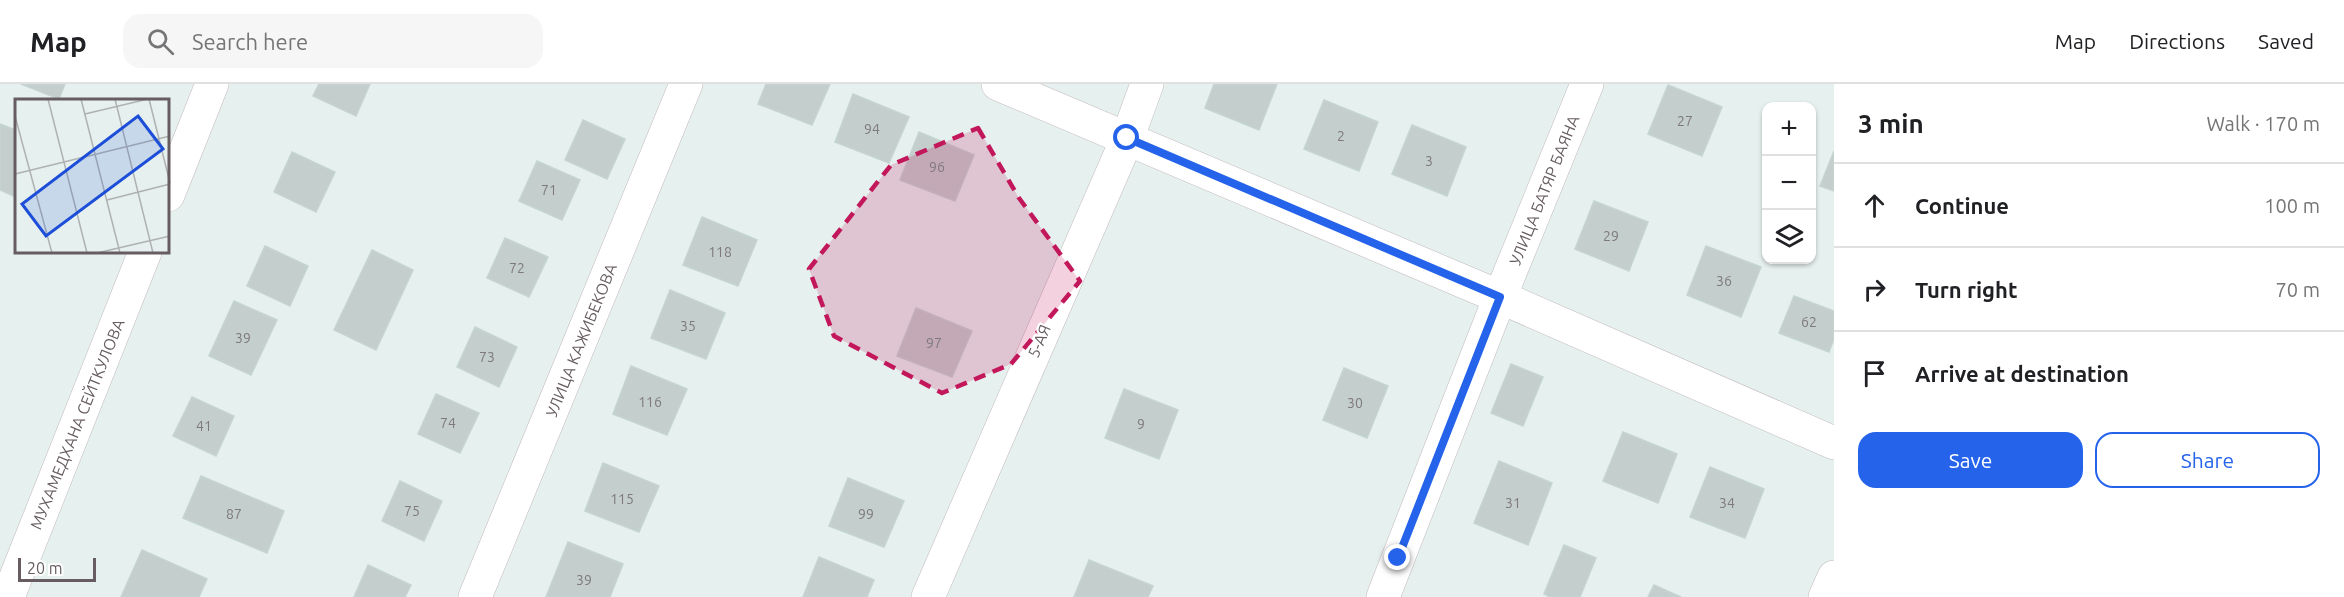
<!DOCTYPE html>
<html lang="en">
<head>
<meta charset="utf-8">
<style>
  :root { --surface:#fff; --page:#f6f6f6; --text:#202124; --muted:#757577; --line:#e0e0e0; --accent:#2563eb }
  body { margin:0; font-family:Ubuntu,sans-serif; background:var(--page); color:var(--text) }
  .controls { position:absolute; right:18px; top:18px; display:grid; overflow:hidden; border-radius:12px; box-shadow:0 2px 4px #0004 }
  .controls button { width:54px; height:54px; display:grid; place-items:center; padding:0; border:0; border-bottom:2px solid var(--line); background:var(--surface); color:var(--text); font:30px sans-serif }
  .scale { position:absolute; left:18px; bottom:15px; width:78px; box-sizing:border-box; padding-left:6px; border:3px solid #675d61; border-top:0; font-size:16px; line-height:21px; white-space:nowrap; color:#675d61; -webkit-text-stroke:4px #fff; paint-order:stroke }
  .stop { position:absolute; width:18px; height:18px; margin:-14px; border:4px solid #2563eb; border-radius:50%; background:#fff }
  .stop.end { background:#2563eb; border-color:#fff; box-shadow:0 2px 6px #0008 }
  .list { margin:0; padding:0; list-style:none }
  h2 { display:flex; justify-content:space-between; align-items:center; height:78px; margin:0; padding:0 24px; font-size:26px }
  h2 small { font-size:20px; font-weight:400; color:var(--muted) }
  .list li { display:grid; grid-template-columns:39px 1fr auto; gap:18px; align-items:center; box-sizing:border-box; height:84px; padding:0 24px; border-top:2px solid var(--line) }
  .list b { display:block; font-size:22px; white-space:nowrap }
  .list em { font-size:20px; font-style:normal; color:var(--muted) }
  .actions { display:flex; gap:12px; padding:18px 24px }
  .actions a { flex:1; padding:14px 0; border:2px solid var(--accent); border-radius:18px; text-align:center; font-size:21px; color:var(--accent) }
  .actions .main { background:var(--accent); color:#fff }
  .icon { flex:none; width:33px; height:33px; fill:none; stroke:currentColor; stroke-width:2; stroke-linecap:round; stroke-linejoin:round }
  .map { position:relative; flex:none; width:1834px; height:513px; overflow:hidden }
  header { display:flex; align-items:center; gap:36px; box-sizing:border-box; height:84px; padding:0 30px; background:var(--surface); border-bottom:2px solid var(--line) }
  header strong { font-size:28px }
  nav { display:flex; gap:33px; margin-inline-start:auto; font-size:21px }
  .search { width:420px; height:54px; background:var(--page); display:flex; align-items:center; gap:15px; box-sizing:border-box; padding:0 21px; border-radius:18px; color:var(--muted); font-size:22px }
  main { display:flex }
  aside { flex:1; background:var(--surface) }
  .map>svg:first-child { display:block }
</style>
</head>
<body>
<header>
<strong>Map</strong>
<div class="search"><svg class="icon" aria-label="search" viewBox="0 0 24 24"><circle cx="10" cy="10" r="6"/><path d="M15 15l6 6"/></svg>Search here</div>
<nav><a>Map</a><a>Directions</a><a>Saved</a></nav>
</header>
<main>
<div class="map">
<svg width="1834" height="513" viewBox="0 0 1834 513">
  <rect width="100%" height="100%" fill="#e6f0ef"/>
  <!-- building -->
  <g fill="#c4cecc" stroke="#c4d5d1" stroke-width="1.5">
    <path d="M21 0H65L59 15Z"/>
    <path d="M319 0H370L356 32 313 12Z"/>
    <path d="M766 0H830L812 41 758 20Z"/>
    <path d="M1214 0H1277L1259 46 1205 24Z"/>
    <path d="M1668 1 1722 23 1702 72 1648 50Z"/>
    <path d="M853 10 909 33 889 79 835 58Z"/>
    <path d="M1324 16 1378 38 1359 87 1304 65Z"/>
    <path d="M583 36 625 55 607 95 565 76Z"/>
    <path d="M0 40 16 46V113L0 106Z"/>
    <path d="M1412 41 1466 63 1447 112 1392 90Z"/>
    <path d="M919 48 974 71 955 117 900 96Z"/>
    <path d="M1834 67V107L1820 102Z"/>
    <path d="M292 68 335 88 316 128 274 108Z"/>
    <path d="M537 77 580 96 562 136 519 117Z"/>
    <path d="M1594 117 1648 138 1629 187 1575 165Z"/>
    <path d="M702 133 757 156 738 202 683 181Z"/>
    <path d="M505 154 548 173 529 213 487 194Z"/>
    <path d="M265 162 308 182 290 222 247 202Z"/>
    <path d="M1706 162 1761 183 1741 233 1687 211Z"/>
    <path d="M372 166 413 186 376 266 334 246Z"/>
    <path d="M670 206 725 229 706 275 651 254Z"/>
    <path d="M1794 212 1834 227V255L1829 268 1779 249Z"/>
    <path d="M234 217 277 236 251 291 209 272Z"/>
    <path d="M916 224 972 247 952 293 897 272Z"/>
    <path d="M475 243 517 263 499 303 457 283Z"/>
    <path d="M1511 280 1543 293 1523 342 1491 329Z"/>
    <path d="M631 282 687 305 667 351 613 330Z"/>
    <path d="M1344 284 1388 302 1367 354 1323 336Z"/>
    <path d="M1124 305 1178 326 1159 375 1105 354Z"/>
    <path d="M436 310 479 329 460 369 418 350Z"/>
    <path d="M192 313 234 332 216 372 173 352Z"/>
    <path d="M1623 348 1677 370 1658 419 1603 397Z"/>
    <path d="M1499 377 1552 399 1528 461 1474 439Z"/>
    <path d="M603 379 659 402 639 448 585 427Z"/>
    <path d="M1710 383 1764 405 1745 454 1690 433Z"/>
    <path d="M201 392 284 427 267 469 183 434Z"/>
    <path d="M848 394 904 417 884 463 829 442Z"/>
    <path d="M400 397 442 417 424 457 382 437Z"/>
    <path d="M568 458 623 480 610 513H546Z"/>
    <path d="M1564 461 1596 474 1580 513H1550L1544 510Z"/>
    <path d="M142 466 207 495 199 513H121Z"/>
    <path d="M819 473 874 496 867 513H803Z"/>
    <path d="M1089 476 1153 502 1148 513H1074Z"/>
    <path d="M368 481 411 501 405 513H354Z"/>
    <path d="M1654 501 1681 513H1648Z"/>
  </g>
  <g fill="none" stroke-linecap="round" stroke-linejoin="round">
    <!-- minor casing -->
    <g stroke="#c2babd" stroke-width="34">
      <g id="minor">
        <path d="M998 0 1500 213 1834 359"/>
        <path d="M168 111 212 0"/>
        <path d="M8 513 145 168"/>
        <path d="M475 513 686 0"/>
        <path d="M928 513 1127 55 1147 0"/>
        <path d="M1383 513 1500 213 1587 0"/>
        <path d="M1825 513 1834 493"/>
      </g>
    </g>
    <!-- minor -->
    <use href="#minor" stroke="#fff" stroke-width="33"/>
  </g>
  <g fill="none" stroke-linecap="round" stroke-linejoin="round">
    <!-- route -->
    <path stroke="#2563eb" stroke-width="8" d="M1127 54 1500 213 1398 474"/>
  </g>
  <!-- marked area -->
  <path fill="#c2185b" fill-opacity="0.2" stroke="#c2185b" stroke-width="4.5" stroke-dasharray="12 8" stroke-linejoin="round" d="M978 44 1019 114 1080 197 1011 280 942 309 834 252 809 185 891 81Z"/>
  <g text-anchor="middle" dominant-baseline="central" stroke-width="4.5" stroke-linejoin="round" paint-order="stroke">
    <!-- number labels -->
    <g font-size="14" fill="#7e797c">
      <text x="1685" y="37">27</text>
      <text x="872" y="45">94</text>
      <text x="1341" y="52">2</text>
      <text x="1429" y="77">3</text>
      <text x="937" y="83">96</text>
      <text x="549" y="106">71</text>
      <text x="1611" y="152">29</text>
      <text x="720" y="168">118</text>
      <text x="517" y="184">72</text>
      <text x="1724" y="197">36</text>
      <text x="1809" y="238">62</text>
      <text x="688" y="242">35</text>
      <text x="243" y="254">39</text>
      <text x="934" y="259">97</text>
      <text x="487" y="273">73</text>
      <text x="650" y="318">116</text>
      <text x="1355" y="319">30</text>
      <text x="448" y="339">74</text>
      <text x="1141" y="340">9</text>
      <text x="204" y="342">41</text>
      <text x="622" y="415">115</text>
      <text x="1513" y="419">31</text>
      <text x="1727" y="419">34</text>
      <text x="412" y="427">75</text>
      <text x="234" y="430">87</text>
      <text x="866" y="430">99</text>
      <text x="584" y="496">39</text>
    </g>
    <!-- street labels -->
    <g font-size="16" fill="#675d61" stroke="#fff">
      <text transform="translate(1544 106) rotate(-68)">УЛИЦА БАТЯР БАЯНА</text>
      <text transform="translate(581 256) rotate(-68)">УЛИЦА КАЖИБЕКОВА</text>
      <text transform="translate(1039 257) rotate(-67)">5-АЯ</text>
      <text transform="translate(77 340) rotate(-68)">МУХАМЕДХАНА СЕЙТКУЛОВА</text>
    </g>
  </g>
  <!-- overview -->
  <g transform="translate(15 15)">
    <rect width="154" height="154" fill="#e6f0ef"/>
    <path fill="none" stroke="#afb1b2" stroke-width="1.5" d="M33 0 72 154M66 0 105 154M100 0 138 154M134 0 155 84M70 15 133 0M0 17 37 154M0 75 155 37M92 101 155 85M82 154 155 137"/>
    <path fill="#1d4ed8" fill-opacity="0.15" stroke="#1d4ed8" stroke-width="3" d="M123 17 148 50 31 137 7 105Z"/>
    <rect width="154" height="154" fill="none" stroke="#675d61" stroke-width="3"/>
  </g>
</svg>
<div class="controls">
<button>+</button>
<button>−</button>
<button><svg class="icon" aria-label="layers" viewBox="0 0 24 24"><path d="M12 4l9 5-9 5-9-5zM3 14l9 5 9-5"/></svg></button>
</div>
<div class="scale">20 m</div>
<div class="stop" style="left:1127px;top:54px"></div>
<div class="stop end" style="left:1398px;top:474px"></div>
</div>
<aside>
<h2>3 min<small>Walk · 170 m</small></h2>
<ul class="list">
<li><svg class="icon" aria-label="ahead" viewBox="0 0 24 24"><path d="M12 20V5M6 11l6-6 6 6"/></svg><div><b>Continue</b></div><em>100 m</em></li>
<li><svg class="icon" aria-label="right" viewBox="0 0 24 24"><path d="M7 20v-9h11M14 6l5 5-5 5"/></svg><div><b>Turn right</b></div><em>70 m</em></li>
<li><svg class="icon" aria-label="arrive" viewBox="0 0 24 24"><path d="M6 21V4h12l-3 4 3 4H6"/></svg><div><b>Arrive at destination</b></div></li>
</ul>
<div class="actions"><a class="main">Save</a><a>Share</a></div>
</aside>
</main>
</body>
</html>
